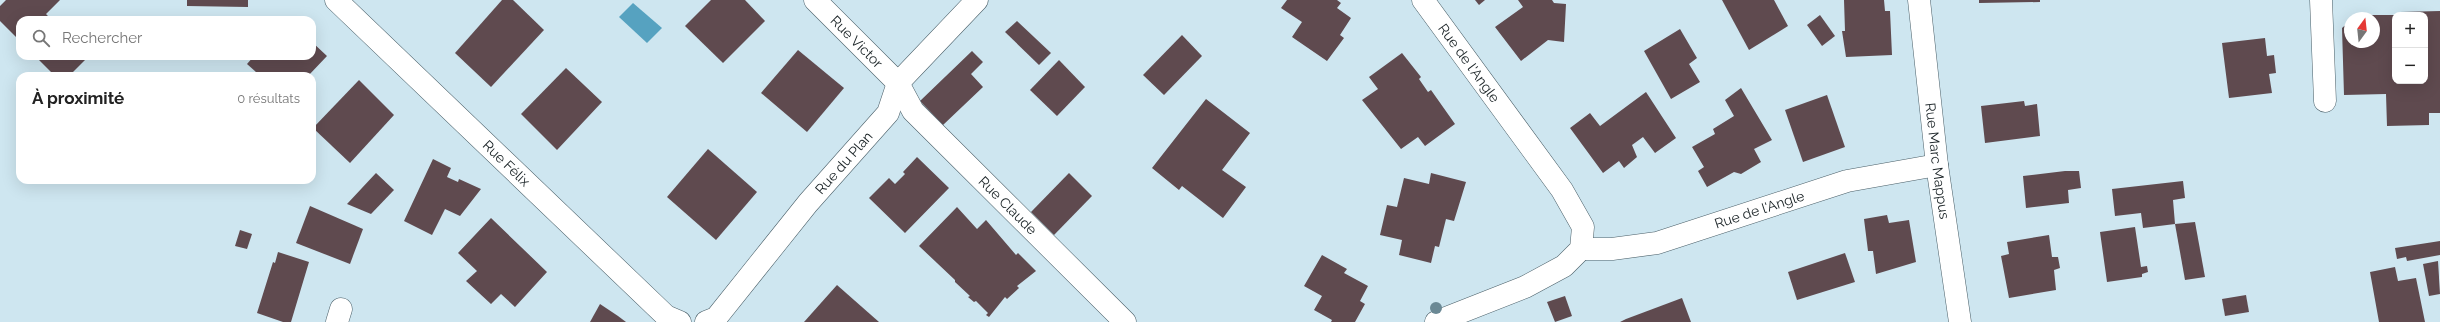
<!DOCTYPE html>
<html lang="fr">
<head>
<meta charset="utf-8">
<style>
  :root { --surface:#fff; --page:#f6f6f6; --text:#222; --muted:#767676; --line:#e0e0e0 }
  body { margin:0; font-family:Raleway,sans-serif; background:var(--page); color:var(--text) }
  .controls { position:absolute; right:12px; top:12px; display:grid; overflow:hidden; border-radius:8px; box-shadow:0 4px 16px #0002 }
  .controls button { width:36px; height:36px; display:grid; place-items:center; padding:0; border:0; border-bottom:1px solid var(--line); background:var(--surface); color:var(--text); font:20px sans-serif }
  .compass { position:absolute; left:2344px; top:12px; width:36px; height:36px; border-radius:50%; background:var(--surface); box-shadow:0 4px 16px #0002; rotate:15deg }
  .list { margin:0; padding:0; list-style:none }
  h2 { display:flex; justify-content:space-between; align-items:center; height:52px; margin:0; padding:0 16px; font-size:17px }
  h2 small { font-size:13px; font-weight:400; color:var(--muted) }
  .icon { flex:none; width:22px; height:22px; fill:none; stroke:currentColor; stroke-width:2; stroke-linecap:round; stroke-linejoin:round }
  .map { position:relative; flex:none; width:2440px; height:322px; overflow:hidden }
  .search { position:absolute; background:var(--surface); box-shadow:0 4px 16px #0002; left:16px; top:16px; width:300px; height:44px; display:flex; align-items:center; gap:10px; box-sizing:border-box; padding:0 14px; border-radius:12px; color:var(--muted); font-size:15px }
  .panel { position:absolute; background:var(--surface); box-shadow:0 4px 16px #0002; left:16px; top:72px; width:300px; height:112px; border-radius:12px }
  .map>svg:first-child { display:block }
</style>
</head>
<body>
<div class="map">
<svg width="2440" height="322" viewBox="0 0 2440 322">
  <rect width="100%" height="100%" fill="#cee6f0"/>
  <!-- water -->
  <path fill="#56a2c0" d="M633 3 662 28 647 43 619 17Z"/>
  <!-- building -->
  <g fill="#5f4a4f">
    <path d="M6 0H60L46 14 52 20H20V41L0 21V6Z"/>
    <path d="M187 0H248V7L187 6Z"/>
    <path d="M502 0H513L544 30 491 87 455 53Z"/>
    <path d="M711 0H745L765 21 723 63 685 26Z"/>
    <path d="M1287 0H1337L1341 3 1337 8 1351 18 1340 35 1344 38 1327 61 1292 37 1302 22 1281 8Z"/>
    <path d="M1475 0H1485L1479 5Z"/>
    <path d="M1518 0H1552L1554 3 1566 4 1564 42 1548 40 1521 61 1495 27 1523 7Z"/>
    <path d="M1722 0H1774L1788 26 1749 50Z"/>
    <path d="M1844 0H1884L1885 11H1890L1892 55 1846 57 1842 31H1845Z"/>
    <path d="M1979 0H2040V2L1979 3Z"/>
    <path d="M2440 11V113H2429V125L2387 126 2386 94 2344 95 2342 28 2350 21V42H2374V18H2370V15H2395V81H2425V15H2399L2400 12Z"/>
    <path d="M1820 15 1835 36 1822 46 1807 25Z"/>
    <path d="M1017 21 1051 53 1039 65 1005 32Z"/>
    <path d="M1680 29 1697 58 1689 64 1700 82 1671 99 1644 51Z"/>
    <path d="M1182 35 1202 56 1164 95 1143 75Z"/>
    <path d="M2265 38 2267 56 2274 55 2276 73 2269 74 2272 93 2229 98 2222 43Z"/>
    <path d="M312 42 327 56 308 76H254L257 73 247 64 254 56H312Z"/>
    <path d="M798 50 844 88 807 132 761 93Z"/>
    <path d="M972 51 983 62 971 74 983 87 943 125 920 101Z"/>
    <path d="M1402 53 1421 77 1419 79 1428 92 1431 90 1455 124 1425 146 1418 137 1401 149 1362 100 1378 89 1369 77Z"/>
    <path d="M35 56H89L69 76H55Z"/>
    <path d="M1059 60 1085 87 1057 116 1030 90Z"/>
    <path d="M566 68 602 102 557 150 521 114Z"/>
    <path d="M359 80 394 115 350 163 313 128Z"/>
    <path d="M1741 88 1772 140 1754 149 1761 162 1741 174 1734 172 1707 187 1698 171 1704 167 1692 147 1715 134 1713 129 1734 116 1725 100Z"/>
    <path d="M1646 92 1676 138 1655 153 1643 137 1632 145 1637 157 1624 168 1619 161 1603 173 1570 128 1590 113 1600 126Z"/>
    <path d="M1827 95 1845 147 1803 162 1785 110Z"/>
    <path d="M1206 99 1250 133 1222 170 1246 187 1223 218 1182 186 1179 190 1152 168Z"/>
    <path d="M2024 101 2025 106 2037 104 2040 136 1985 143 1981 106Z"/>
    <path d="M708 149 757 192 716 240 667 197Z"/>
    <path d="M917 157 949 188 905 233 869 198 889 178 895 184 905 174 903 172Z"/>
    <path d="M433 159 451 168 447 177 458 182 459 179 481 189 460 216 445 209 432 235 404 221Z"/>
    <path d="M2065 171H2079L2081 188 2068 190 2069 203 2026 208 2023 176Z"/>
    <path d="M376 173 394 190 371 214 347 204Z"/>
    <path d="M1069 173 1092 196 1054 235 1031 212Z"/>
    <path d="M1431 173 1466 182 1454 221 1446 219 1439 247 1435 246 1431 263 1399 255 1402 240 1380 235 1387 205 1397 207 1404 178 1429 184Z"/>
    <path d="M2183 181 2185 198 2173 200 2175 224 2143 228 2141 213 2115 216 2112 189Z"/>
    <path d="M310 206 363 229 350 264 296 243Z"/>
    <path d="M957 207 977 229 986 220 1016 255 1018 253 1036 271 1017 286 1019 288 1007 299 1005 297 989 317 986 315 988 313 976 301 974 302 968 297 970 296 955 282V280L919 246Z"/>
    <path d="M1887 215 1889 223 1909 220 1916 262 1876 274 1873 251H1868L1864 219Z"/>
    <path d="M491 218 547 272 515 307 501 294 491 304 466 281 477 271 458 253Z"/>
    <path d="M2195 222 2205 277 2185 280 2175 224Z"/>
    <path d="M2135 227 2141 267 2147 266 2148 272 2142 274V277L2107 282 2100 232Z"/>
    <path d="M240 230 252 234 247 249 235 246Z"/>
    <path d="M2049 235 2052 257H2058L2060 268 2054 270 2056 290 2009 298 2001 256 2009 254 2007 242Z"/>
    <path d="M2440 241V255L2407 261 2406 257 2397 259 2395 248Z"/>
    <path d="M278 252 309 262 291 322H283L257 313 273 262 275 263Z"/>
    <path d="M1845 253 1855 282 1797 300 1788 272Z"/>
    <path d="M1322 255 1347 269 1344 273 1368 286 1360 301 1365 304 1355 322H1331L1332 320 1314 310 1322 296 1304 286Z"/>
    <path d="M2438 261 2440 294 2429 296 2423 264Z"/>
    <path d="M2395 267 2398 281 2416 278 2425 322H2379L2370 272Z"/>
    <path d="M837 285 879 322H804Z"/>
    <path d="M2246 295 2249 312 2225 316 2222 299Z"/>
    <path d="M1565 296 1572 316 1555 322 1547 302Z"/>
    <path d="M1682 298 1691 322H1620L1626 319Z"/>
    <path d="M600 304 618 316 626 322H590Z"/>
  </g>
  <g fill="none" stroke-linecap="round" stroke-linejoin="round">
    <!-- minor casing -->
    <g stroke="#4a5f68" stroke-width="23">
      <g id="minor">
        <path id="s1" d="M336 0 666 316 680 322"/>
        <path id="s2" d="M815 0 898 83 913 111 1125 322"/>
        <path id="s3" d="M1423 0 1562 190 1583 227 1581 249 1564 266 1525 287 1436 322"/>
        <path id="s4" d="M1919 0 1937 165 1960 322"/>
        <path d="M2321 0 2325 101"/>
        <path id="s5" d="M1581 249H1612L1657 243 1847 181 1937 165"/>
        <path d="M337 322 341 309"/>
        <path id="s6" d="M706 322 716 318 808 203 888 113 898 83 977 0"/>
      </g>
    </g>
    <!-- minor -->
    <use href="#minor" stroke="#fff" stroke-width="22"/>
  </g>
  <!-- trees -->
  <circle fill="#6b8995" cx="1436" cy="308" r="6"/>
  <g text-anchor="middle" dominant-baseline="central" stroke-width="4" stroke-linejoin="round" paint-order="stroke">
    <!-- street labels -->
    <g font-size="14" fill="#192225" stroke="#dbf3fd">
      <text stroke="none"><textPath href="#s2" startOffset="59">Rue Victor</textPath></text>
      <text stroke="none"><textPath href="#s3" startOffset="78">Rue de l'Angle</textPath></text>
      <text stroke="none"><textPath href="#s4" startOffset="162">Rue Marc Mappus</textPath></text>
      <text stroke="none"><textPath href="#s6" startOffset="212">Rue du Plan</textPath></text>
      <text stroke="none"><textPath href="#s1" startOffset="236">Rue Félix</textPath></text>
      <text stroke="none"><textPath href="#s2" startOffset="283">Rue Claude</textPath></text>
      <text stroke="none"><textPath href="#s5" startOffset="184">Rue de l'Angle</textPath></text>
    </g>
  </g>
</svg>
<div class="controls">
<button>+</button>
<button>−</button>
</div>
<svg class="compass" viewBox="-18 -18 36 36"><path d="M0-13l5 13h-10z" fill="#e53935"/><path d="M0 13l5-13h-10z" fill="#767676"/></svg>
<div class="search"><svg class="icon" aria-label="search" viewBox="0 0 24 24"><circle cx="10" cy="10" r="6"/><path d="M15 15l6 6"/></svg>Rechercher</div>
<section class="panel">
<h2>À proximité<small>0 résultats</small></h2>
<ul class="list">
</ul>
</section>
</div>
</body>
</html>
